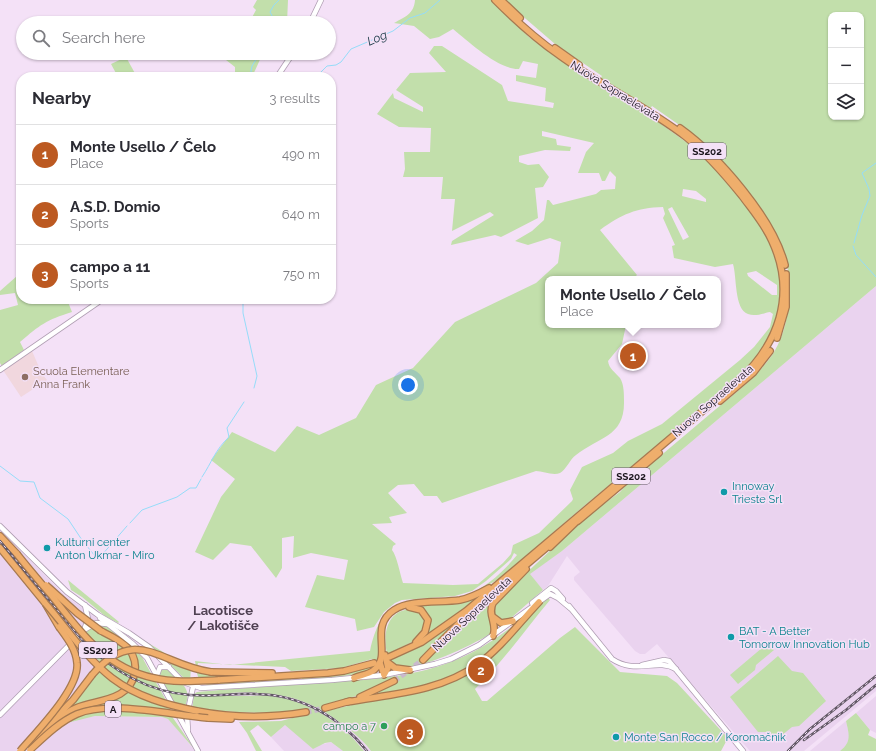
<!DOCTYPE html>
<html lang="en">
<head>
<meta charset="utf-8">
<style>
  :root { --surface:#fff; --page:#f7f7f7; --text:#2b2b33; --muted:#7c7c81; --line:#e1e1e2; --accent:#bc5921 }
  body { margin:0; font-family:Raleway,sans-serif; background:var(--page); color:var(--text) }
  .controls { position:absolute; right:12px; top:12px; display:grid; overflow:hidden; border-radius:8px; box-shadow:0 1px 3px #0004 }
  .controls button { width:36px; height:36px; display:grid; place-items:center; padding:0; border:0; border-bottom:1px solid var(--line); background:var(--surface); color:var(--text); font:20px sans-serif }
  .you { position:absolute; left:408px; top:385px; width:14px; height:14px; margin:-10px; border:3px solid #fff; border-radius:50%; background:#1a73e8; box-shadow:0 0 0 6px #1a73e833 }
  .badge { display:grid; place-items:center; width:26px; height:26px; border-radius:50%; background:var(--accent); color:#fff; font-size:13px; font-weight:700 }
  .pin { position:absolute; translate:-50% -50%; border:2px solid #fff; box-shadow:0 1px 4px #0006 }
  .popup { position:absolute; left:545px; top:276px; width:176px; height:52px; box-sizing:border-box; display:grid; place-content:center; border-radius:8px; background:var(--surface); filter:drop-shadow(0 1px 3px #0005); font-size:13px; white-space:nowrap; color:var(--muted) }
  .popup b { font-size:15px; color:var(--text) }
  .popup::after { content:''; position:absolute; left:50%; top:100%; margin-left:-8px; border:8px solid transparent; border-top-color:var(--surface) }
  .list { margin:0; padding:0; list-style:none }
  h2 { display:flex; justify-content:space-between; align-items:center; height:52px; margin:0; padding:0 16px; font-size:17px }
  h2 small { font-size:13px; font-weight:400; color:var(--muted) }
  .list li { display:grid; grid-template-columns:26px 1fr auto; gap:12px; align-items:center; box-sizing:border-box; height:60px; padding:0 16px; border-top:1px solid var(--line) }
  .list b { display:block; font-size:15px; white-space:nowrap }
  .list p { margin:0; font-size:13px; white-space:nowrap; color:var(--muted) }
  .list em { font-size:13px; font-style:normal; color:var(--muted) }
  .icon { flex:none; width:22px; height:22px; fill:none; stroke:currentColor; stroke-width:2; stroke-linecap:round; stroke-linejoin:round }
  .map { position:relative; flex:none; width:876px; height:751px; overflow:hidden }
  .search { position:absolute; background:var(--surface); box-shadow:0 1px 3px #0004; left:16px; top:16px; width:320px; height:44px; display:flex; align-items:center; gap:10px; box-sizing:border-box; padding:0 14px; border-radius:22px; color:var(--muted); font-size:15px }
  .panel { position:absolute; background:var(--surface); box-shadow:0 1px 3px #0004; left:16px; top:72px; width:320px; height:232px; border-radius:16px }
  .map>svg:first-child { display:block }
</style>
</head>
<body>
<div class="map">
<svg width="876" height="751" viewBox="0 0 876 751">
  <rect width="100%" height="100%" fill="#f4e1f7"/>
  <!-- built -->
  <g fill="#ead3ef">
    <path d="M876 286V691L804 751H750L657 644 645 654H640L635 651 574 580V577L580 572 567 556 548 586 543 590 529 574 562 551Z"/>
    <path d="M0 530 62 593 107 626 79 638 99 660 96 665 83 718 95 716 162 717 168 719 175 726 195 751H0Z"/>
    <path d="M230 693 273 694 298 699 318 707 359 737 371 751H364L358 743 328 718 303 704 270 696H230Z"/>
    <path d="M876 696V733L870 730 856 713Z"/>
    <path d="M846 721 850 737 848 745 840 751H810Z"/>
    <path d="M285 725 320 745 331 742 343 751H284L271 737Z"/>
  </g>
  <!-- education -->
  <path fill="#f1d7de" d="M32 351 42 374 47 380 21 397 3 370Z"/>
  <!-- green -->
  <g fill="#c2dfab" fill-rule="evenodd">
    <path d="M257 0H288L287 23H249L256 10 253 7Z"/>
    <path d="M415 0H491L529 37 553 55 597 84 602 76 555 44 504 0H876V286L562 551 530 574 543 590 510 619 501 621 494 615V606L502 596 587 516 620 492 626 485C654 461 682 438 710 414 733 395 758 377 774 352 790 326 791 293 787 263L778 267 781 290 779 312 771 337 750 368 584 506 499 579 470 595 458 598 407 602 385 615C384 630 384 651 377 664 370 677 317 678 302 680V677L374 662 372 659 341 668 291 671 285 667 198 663 197 668 247 676 290 678 292 681 208 685C196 681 197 672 195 661L230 665 370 651C381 602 398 602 443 599 451 598 460 598 467 595 486 588 505 570 517 555L514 553 511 559 486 581 472 591 455 596 402 600 395 603 384 612 374 627 357 631 355 619 305 607 317 575 344 580 348 560 311 553 293 558 294 536 282 538V568L276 578 251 546 230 543 213 560 195 552 221 497 235 479 211 460 232 432 275 452 297 426 319 435 356 418 376 385 413 368 455 322 536 283 558 263 561 242 550 238 528 245 515 241 532 231 544 220 547 200H549L553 205 596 194 601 190 615 189 616 177 610 171 605 181H602L599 173H578L586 152 594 143 542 131V136L556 139 557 145 571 147 570 151 545 150 519 156V162L528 165 539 164 549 177 543 187 535 188 538 218 501 237 495 235 451 245 452 241 494 215 490 212 452 231 455 199H441L443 177H403L405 169 404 152H430L431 128 399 127 377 114 393 93 394 98 423 112V107L396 90 410 73 446 72 429 53 434 46H442L502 85 508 101 553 108 554 103 545 101 546 88 516 81V75L536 78 538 64 523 61 519 69C499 70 469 42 453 29L439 37 430 39 414 26 394 23C405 17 414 14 415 0ZM831 15H861V117H831ZM652 106 685 129 732 172 743 187 748 208 700 152 647 114ZM683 189 696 191 706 199V202L682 196ZM663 207 665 214 663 218 675 245 672 246 674 258 715 267 733 264C737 277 734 309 748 314 755 317 764 313 770 312L773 314 770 327 754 347 740 360 662 424 628 441 613 453 582 467 570 490 573 499 572 501 539 533 513 545 511 554 503 563 478 584 453 585 403 583C400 574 397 556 392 550L393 546 396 544 372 524 392 523 389 517 407 513 388 493 398 485 414 484 424 496H437L442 503 536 471C543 471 553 476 560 473 566 470 570 459 576 455 598 437 625 437 624 401 624 394 624 384 620 378 615 372 609 369 608 361L622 344 626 325H548V279H633L637 275 600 230C622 214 636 208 663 207ZM672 207 689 237 683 240 668 209ZM756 271 777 285V295H772L748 276 747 273Z"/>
    <path d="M231 53H263L252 77H238L235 72V67L226 60Z"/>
    <path d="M126 57 137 77H118L111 64Z"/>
    <path d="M17 276 21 280V299H56L57 304 68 302 72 312C46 320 40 325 20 342L24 350 2 366 0 363V310L18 305 15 293 0 295V291Z"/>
    <path d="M519 574 493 601 492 633C476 643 414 674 397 666 394 665 391 663 389 661 381 637 385 607 416 609L425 618 426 627 414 641 388 654 390 660 406 652 461 618 443 643 452 637 463 622Z"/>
    <path d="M68 580 119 622 118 623 105 616 82 597 71 590Z"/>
    <path d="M479 596 456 615 423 638 429 625 415 606Z"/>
    <path d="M547 597 550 600C525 630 503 662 475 689L482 701H487L560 638 575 627 620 672 667 676 677 683 728 738 721 751H371C363 740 353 732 342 724 307 696 274 691 230 693V696C243 696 257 695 270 696 307 700 342 722 364 751H343L331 742 325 743 313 749 285 725 271 737 258 725 250 731 262 751H256L247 733 239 722 281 721 311 713 306 712 310 709C272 714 235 714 198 708L197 713 208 716V720L191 719 194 694 197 692C235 689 273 686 311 683 392 678 447 678 514 625V627C481 663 456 681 407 690 398 691 386 695 376 694L395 682 393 679 365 693 324 706 326 711 373 700 421 692 456 679 486 661Z"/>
    <path d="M95 625 107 626 142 657 167 702 173 718 196 751 168 719 162 717 95 716 71 722 62 709 99 661 79 638Z"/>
    <path d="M137 636 168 655 191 666 190 684 156 651Z"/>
    <path d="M769 642 774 650 756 665 755 670 738 684 730 675Z"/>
    <path d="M778 656 792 671 803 673 826 701 799 726 792 727 776 740 772 739 767 732H758L730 697Z"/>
    <path d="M160 669H167C178 681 194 688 185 706H175L158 674Z"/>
    <path d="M856 713 870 730 868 735 876 739V751H840C852 742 849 734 846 721Z"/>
  </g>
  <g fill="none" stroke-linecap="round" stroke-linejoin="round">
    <!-- stream -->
    <g stroke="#95dcf9" stroke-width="1">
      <path d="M276 23 270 12 274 5 279 0"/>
      <path d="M250 77 252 66 260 53"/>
      <path d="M316 77 327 66 336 65 341 62 351 49 393 31 410 18 425 13 440 0"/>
      <path d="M854 243 862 215 870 196 869 189 862 173 876 163"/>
      <path d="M853 246 856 255 876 277"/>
      <path d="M243 299V313L257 376 254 388"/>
      <path d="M0 466 20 481 34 482 40 498 68 519 82 540 95 556H101L127 526"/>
      <path d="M202 477C212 462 215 450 229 437L227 428 244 402"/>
      <path d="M130 523 142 510 177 497 190 488H196L201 479"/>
    </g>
    <!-- highway-tunnel -->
    <g stroke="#c9b9cc" stroke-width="5.5" stroke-dasharray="5.5 3" stroke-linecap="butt">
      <path d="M394 681 423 660"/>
      <path d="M306 712 325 708"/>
    </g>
    <!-- secondary casing -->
    <g stroke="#b09eb3" stroke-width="6">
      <g id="secondary">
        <path d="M310 23 321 0"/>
        <path d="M277 77 293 53"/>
        <path d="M0 370 103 299"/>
        <path d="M0 526 67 592 98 615 129 633 149 647 183 682 201 688 332 680 384 675 435 664 451 659 479 645 550 594 558 598 570 608"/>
        <path d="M532 603 551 588 556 591 563 599"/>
        <path d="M569 606 612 659C636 675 656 658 676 669"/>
        <path d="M100 618 133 644 147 658 198 751"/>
        <path d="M84 630 88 619 85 605"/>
        <path d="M642 665 664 660 669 661 743 751"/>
        <path d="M157 675 160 667H169"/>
        <path d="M0 715 84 630 96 623 107 624"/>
        <path d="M188 731 187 715 193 687"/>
      </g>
    </g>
    <!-- highway casing -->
    <g stroke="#a67951" stroke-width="8">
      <g id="highway">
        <path d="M501 0 520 18"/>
        <path d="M555 48 579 65"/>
        <path d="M680 128C719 156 773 218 785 265"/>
        <path d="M777 338 786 307V274"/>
        <path d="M720 401 753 373 770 351"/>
        <path d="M578 521 659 453"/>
        <path d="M0 536 17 554"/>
        <path d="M550 547 576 522"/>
        <path d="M0 548 45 603 59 627"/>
        <path d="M409 607 421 610 428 620 425 632 416 642"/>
        <path d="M493 617 501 623 513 621"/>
        <path d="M493 636C498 624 487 615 493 603L526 569"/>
        <path d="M389 657 422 642 466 611 737 382C778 345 797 295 772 241 765 225 753 211 742 196 725 175 707 154 686 137 646 106 600 85 559 55 536 39 515 20 495 0"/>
        <path d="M423 660 468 614 552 543"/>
        <path d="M387 662 395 668 410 670"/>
        <path d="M380 663 384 675 388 668 385 655"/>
        <path d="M211 672 272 673"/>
        <path d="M354 678C360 675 368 675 374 670 393 655 368 627 394 610 410 599 441 603 460 600 471 598 480 593 489 588"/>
        <path d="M218 680 328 673 344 671 374 663"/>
        <path d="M360 697 394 681"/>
        <path d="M347 702C391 694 439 692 477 665 501 648 519 623 539 602"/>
        <path d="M325 708 350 701"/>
        <path d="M197 711C233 718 270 718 306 712"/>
        <path d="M208 718 231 719"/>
        <path d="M45 733C54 724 64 713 76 708 90 702 106 702 120 694 136 685 140 664 129 649 122 641 111 636 101 631"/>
        <path d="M30 743 73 700 92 675"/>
      </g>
    </g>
    <!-- secondary -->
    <use href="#secondary" stroke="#fff" stroke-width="4.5"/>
    <!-- highway -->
    <use href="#highway" stroke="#efae6c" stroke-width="5.5"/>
    <!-- rail casing -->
    <g stroke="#625865" stroke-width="2.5">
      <g id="rail">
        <path d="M0 541 84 642C112 671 149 692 190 695 213 697 235 693 257 694 301 695 340 717 367 751"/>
        <path d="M804 740 846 710 876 685"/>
        <path d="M788 751 810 729 876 676"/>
      </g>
    </g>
    <!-- rail -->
    <use href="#rail" stroke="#f4e1f7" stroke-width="1" stroke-dasharray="3" stroke-linecap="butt"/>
    <!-- highway-bridge casing -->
    <g stroke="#a67951" stroke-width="8" stroke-linecap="butt">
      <g id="highway-bridge">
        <path d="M17 554C28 568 40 582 52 596 80 632 106 668 154 678 175 683 196 681 218 680"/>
        <path d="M46 585 77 613 101 631"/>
        <path d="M45 603C67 628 86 658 112 678 137 697 167 705 197 711"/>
        <path d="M92 675C136 623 162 666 211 672"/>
        <path d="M30 750C44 737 59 722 77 714 110 700 171 715 208 718"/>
        <path d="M20 751C37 731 80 688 77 663 76 649 67 638 59 627"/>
      </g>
    </g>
    <!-- highway-bridge -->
    <use href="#highway-bridge" stroke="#efae6c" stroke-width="5.5"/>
  </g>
  <!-- markers -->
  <circle fill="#8d6e63" stroke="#f4e1f7" stroke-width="1.5" cx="25" cy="377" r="4"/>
  <g fill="#0f9aa8" stroke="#f4e1f7" stroke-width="1.5">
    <circle cx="724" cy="492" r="4"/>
    <circle cx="47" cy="548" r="4"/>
    <circle cx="731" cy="637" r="4"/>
    <circle cx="616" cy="737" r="4"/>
  </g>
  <circle fill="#2e9e5b" stroke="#f4e1f7" stroke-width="1.5" cx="384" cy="726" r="4"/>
  <g text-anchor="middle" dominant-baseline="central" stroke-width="3" stroke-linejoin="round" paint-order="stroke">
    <!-- shield labels -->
    <g fill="#f4e1f7" stroke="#5e5460" stroke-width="1">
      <rect x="688" y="143" width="38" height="16" rx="3"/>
      <rect x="612" y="468" width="38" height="16" rx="3"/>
      <rect x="79" y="642" width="38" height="16" rx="3"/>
      <rect x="105" y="701" width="16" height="16" rx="3"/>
    </g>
    <g font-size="10" font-weight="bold" fill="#1d171f">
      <text x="707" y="151">SS202</text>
      <text x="631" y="476">SS202</text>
      <text x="98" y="650">SS202</text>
      <text x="113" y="709">A</text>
    </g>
    <!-- street labels -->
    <g font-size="11" fill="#1d171f" stroke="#f4e1f7">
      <text transform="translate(615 91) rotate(32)">Nuova Sopraelevata</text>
      <text transform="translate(713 401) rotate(-41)">Nuova Sopraelevata</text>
      <text transform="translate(472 614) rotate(-43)">Nuova Sopraelevata</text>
    </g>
    <!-- education labels -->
    <g font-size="11" fill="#785e54" stroke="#f4e1f7" text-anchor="start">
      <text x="33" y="371">Scuola Elementare<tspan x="33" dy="13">Anna Frank</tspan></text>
    </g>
    <!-- culture labels -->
    <g font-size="11" fill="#0d838f" stroke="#f4e1f7" text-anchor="start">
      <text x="732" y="486">Innoway<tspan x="732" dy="13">Trieste Srl</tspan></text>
      <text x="55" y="542">Kulturni center<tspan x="55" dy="13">Anton Ukmar - Miro</tspan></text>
      <text x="739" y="631">BAT - A Better<tspan x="739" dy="13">Tomorrow Innovation Hub</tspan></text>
      <text x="624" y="737">Monte San Rocco / Koromačnik</text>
    </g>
    <!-- leisure labels -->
    <g font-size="11" fill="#27864d" stroke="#f4e1f7" text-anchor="end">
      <text x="376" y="726">campo a 7</text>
    </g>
    <!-- water labels -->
    <g font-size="12" font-style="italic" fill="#11323f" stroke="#f4e1f7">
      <text transform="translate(377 38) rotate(-23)">Log</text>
    </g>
    <!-- quarter labels -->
    <g font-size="13" font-weight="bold" fill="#4f4052" stroke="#f4e1f7">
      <text x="223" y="610">Lacotisce<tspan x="223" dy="15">/ Lakotišče</tspan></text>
    </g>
  </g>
</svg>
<div class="controls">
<button>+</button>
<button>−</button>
<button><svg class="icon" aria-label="layers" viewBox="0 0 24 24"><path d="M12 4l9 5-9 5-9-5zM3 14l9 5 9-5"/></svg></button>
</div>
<div class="you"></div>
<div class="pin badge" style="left:633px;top:356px">1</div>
<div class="popup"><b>Monte Usello / Čelo</b>Place</div>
<div class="pin badge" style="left:481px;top:670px">2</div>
<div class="pin badge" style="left:410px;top:732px">3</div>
<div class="search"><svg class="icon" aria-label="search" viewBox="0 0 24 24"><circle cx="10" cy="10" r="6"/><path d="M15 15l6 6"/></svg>Search here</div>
<section class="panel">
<h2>Nearby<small>3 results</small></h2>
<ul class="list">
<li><span class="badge">1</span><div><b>Monte Usello / Čelo</b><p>Place</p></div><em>490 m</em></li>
<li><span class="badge">2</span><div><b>A.S.D. Domio</b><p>Sports</p></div><em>640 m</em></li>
<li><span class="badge">3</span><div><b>campo a 11</b><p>Sports</p></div><em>750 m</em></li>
</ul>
</section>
</div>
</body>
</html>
